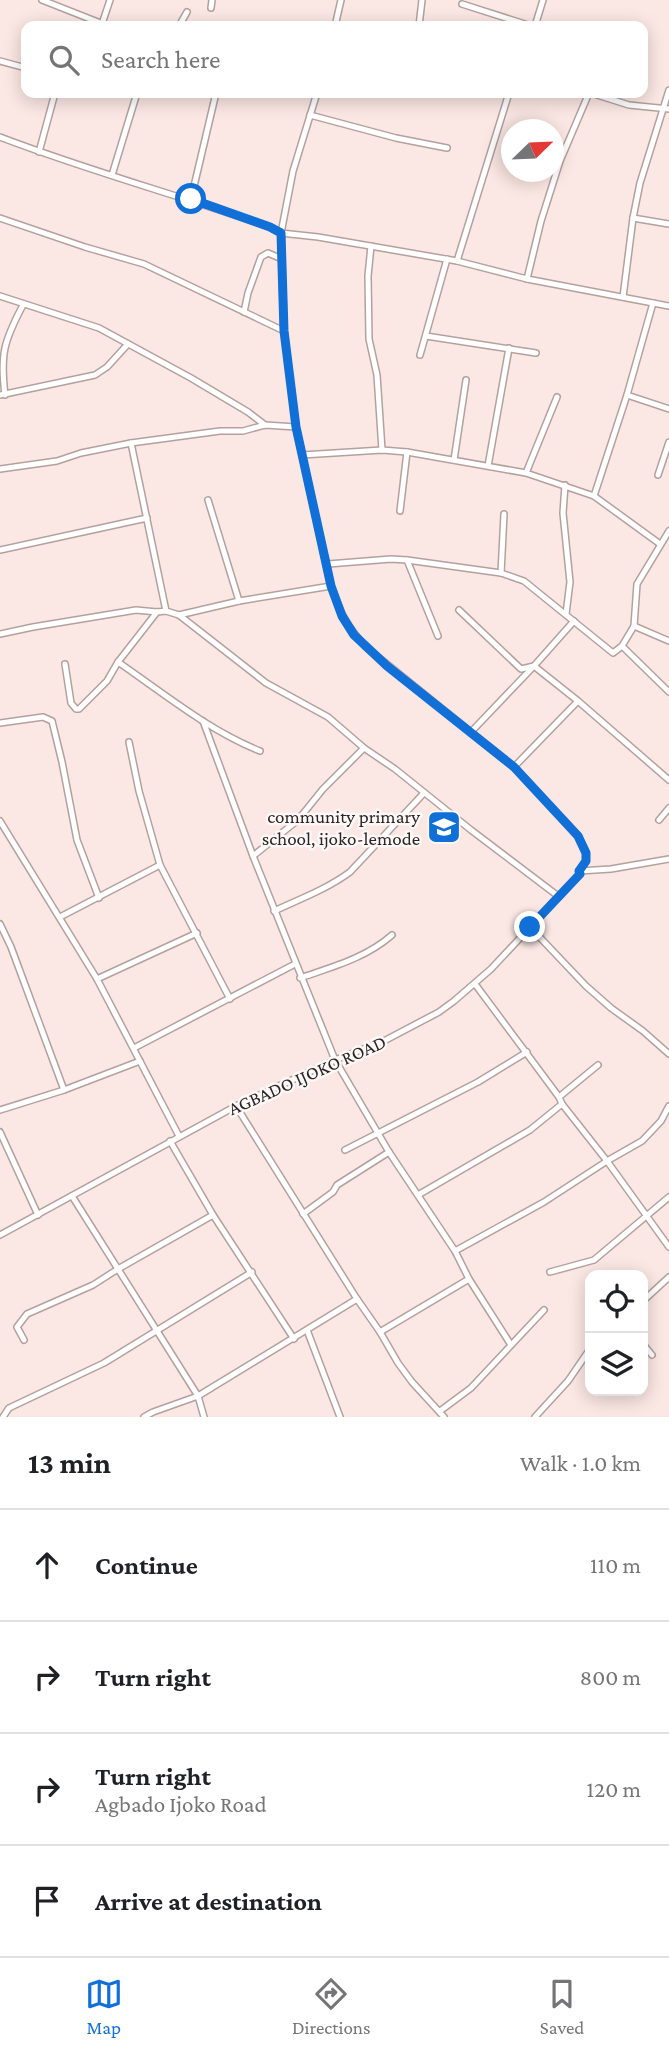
<!DOCTYPE html>
<html lang="en">
<head>
<meta charset="utf-8">
<style>
  :root { --surface:#fff; --page:#f2f2f2; --text:#202124; --muted:#757577; --line:#e0e0e0; --accent:#116fd8 }
  body { margin:0; font-family:"Crimson Pro",serif; background:var(--page); color:var(--text) }
  .controls { position:absolute; right:21px; bottom:21px; display:grid; overflow:hidden; border-radius:14px; box-shadow:0 4px 18px #0003 }
  .controls button { width:63px; height:63px; display:grid; place-items:center; padding:0; border:0; border-bottom:2px solid var(--line); background:var(--surface); color:var(--text); font:35px sans-serif }
  .compass { position:absolute; left:501px; top:119px; width:63px; height:63px; border-radius:50%; background:var(--surface); box-shadow:0 4px 18px #0003; rotate:67deg }
  .stop { position:absolute; width:21px; height:21px; margin:-16px; border:5px solid #116fd8; border-radius:50%; background:#fff }
  .stop.end { background:#116fd8; border-color:#fff; box-shadow:0 2px 7px #0008 }
  .list { margin:0; padding:0; list-style:none }
  h2 { display:flex; justify-content:space-between; align-items:center; height:91px; margin:0; padding:0 28px; font-size:30px }
  h2 small { font-size:23px; font-weight:400; color:var(--muted) }
  .list li { display:grid; grid-template-columns:46px 1fr auto; gap:21px; align-items:center; box-sizing:border-box; height:112px; padding:0 28px; border-top:2px solid var(--line) }
  .list b { display:block; font-size:26px; white-space:nowrap }
  .list p { margin:0; font-size:23px; white-space:nowrap; color:var(--muted) }
  .list em { font-size:23px; font-style:normal; color:var(--muted) }
  .icon { flex:none; width:38px; height:38px; fill:none; stroke:currentColor; stroke-width:2; stroke-linecap:round; stroke-linejoin:round }
  .map { position:relative; flex:none; width:669px; height:1417px; overflow:hidden }
  .search { position:absolute; background:var(--surface); box-shadow:0 4px 18px #0003; left:21px; right:21px; top:21px; height:77px; display:flex; align-items:center; gap:18px; box-sizing:border-box; padding:0 24px; border-radius:14px; color:var(--muted); font-size:26px }
  .sheet { height:539px; background:var(--surface) }
  nav { display:flex; justify-content:space-around; align-items:center; box-sizing:border-box; height:98px; border-top:2px solid var(--line); background:var(--surface); font-size:19px; color:var(--muted) }
  nav a { display:grid; justify-items:center; gap:4px }
  nav .on { color:var(--accent) }
  .map>svg:first-child { display:block }
</style>
</head>
<body>
<div class="map">
<svg width="669" height="1417" viewBox="0 0 669 1417">
  <rect width="100%" height="100%" fill="#fbe7e3"/>
  <g fill="none" stroke-linecap="round" stroke-linejoin="round">
    <!-- minor casing -->
    <g stroke="#b4a19e" stroke-width="8">
      <g id="minor">
        <path d="M42 0 108 26"/>
        <path d="M462 4 531 26"/>
        <path d="M211 8 212 0"/>
        <path d="M102 24 110 0"/>
        <path d="M179 26 187 12"/>
        <path d="M335 26 341 0"/>
        <path d="M419 26 422 0"/>
        <path d="M535 26 543 0"/>
        <path d="M0 61 26 68"/>
        <path d="M591 93 629 105 669 109"/>
        <path d="M310 115 396 138 447 148"/>
        <path d="M0 137C89 171 181 196 270 227L281 233 318 237 457 261 527 279 669 306"/>
        <path d="M39 152 55 93"/>
        <path d="M112 175 137 93"/>
        <path d="M191 199 216 93"/>
        <path d="M0 218 85 247 144 264 284 331"/>
        <path d="M633 218 669 224"/>
        <path d="M371 246 368 276 369 339 377 375 382 450"/>
        <path d="M457 261 509 93"/>
        <path d="M527 279 541 221 560 161 589 93"/>
        <path d="M0 296 99 328 191 378 248 412 265 425"/>
        <path d="M623 297 633 218 640 183 669 90"/>
        <path d="M244 312 248 293 261 257 268 253 282 259"/>
        <path d="M426 336 536 353"/>
        <path d="M420 355 447 259"/>
        <path d="M0 395 95 375 107 367 128 344"/>
        <path d="M5 395C0 354 4 341 23 305"/>
        <path d="M627 395 669 409"/>
        <path d="M131 443 166 611"/>
        <path d="M302 455 382 450 407 452 526 473 594 496 660 544"/>
        <path d="M454 460 466 380"/>
        <path d="M488 466 509 348"/>
        <path d="M0 469 57 461 81 453 131 443 220 431H243L265 425 296 427"/>
        <path d="M526 473 557 397"/>
        <path d="M658 475 669 442"/>
        <path d="M565 485 563 513 570 582 566 614"/>
        <path d="M594 496 627 395 653 303"/>
        <path d="M208 500 239 601"/>
        <path d="M400 511 407 452"/>
        <path d="M0 550 147 518"/>
        <path d="M407 560 438 636"/>
        <path d="M328 564 391 559 407 560 501 573 524 581 613 653 622 646 634 626 637 584 669 531"/>
        <path d="M501 573 504 514"/>
        <path d="M459 610 521 669 534 666 578 701 669 780"/>
        <path d="M179 615 266 683 328 717 364 748 395 769 471 830 558 896"/>
        <path d="M634 626 669 641"/>
        <path d="M0 634 33 627 136 610 157 612 166 611 179 615 239 601 331 586"/>
        <path d="M622 646 669 692"/>
        <path d="M118 662C163 693 208 730 260 751"/>
        <path d="M65 664 71 703 76 709H79L107 681 118 662 157 612"/>
        <path d="M203 721 253 856 335 1060 389 1152 455 1251 469 1279 511 1345"/>
        <path d="M0 723 43 717 52 721 62 762 77 840 99 898"/>
        <path d="M471 732 534 666 574 621"/>
        <path d="M129 742 139 791 160 865 230 999"/>
        <path d="M514 767 578 701"/>
        <path d="M659 820 669 808"/>
        <path d="M0 821 97 979 179 1136"/>
        <path d="M253 856 298 820 323 789 364 748"/>
        <path d="M579 871 611 869 669 859"/>
        <path d="M274 911C300 899 327 889 350 872L424 793"/>
        <path d="M60 917 160 865"/>
        <path d="M0 924 11 947 64 1090"/>
        <path d="M530 927 586 986 611 1008 643 1031 669 1054"/>
        <path d="M300 978C332 967 366 958 392 935"/>
        <path d="M97 979 197 933"/>
        <path d="M475 984 559 1097 562 1104 607 1161 669 1247"/>
        <path d="M134 1048 295 964"/>
        <path d="M559 1097 598 1065"/>
        <path d="M236 1106 357 1299 380 1332 398 1363 412 1382 444 1417"/>
        <path d="M0 1110 64 1090 140 1061"/>
        <path d="M0 1132 38 1215"/>
        <path d="M170 1141 213 1215 294 1339"/>
        <path d="M345 1150 478 1082 527 1052"/>
        <path d="M418 1195 530 1130 562 1104"/>
        <path d="M72 1196 198 1396 204 1417"/>
        <path d="M303 1214 333 1192 337 1185 389 1152"/>
        <path d="M0 1235 236 1106 335 1060 382 1042 439 1012 454 1001 491 969 580 874 579 871 586 861V853L578 836 514 767 366 647C347 627 340 612 331 586L296 427 284 331 281 233 293 171 317 93"/>
        <path d="M455 1251 544 1202 607 1161 642 1141 661 1121 669 1106"/>
        <path d="M550 1272 594 1260 669 1197"/>
        <path d="M643 1301 669 1277"/>
        <path d="M307 1330 340 1417"/>
        <path d="M380 1332 469 1279"/>
        <path d="M24 1340 17 1327 27 1314 93 1285 118 1269 213 1215"/>
        <path d="M643 1344 652 1355"/>
        <path d="M440 1411 471 1388 544 1310"/>
        <path d="M3 1417 9 1408 104 1363 252 1272"/>
        <path d="M144 1417 153 1412 198 1396 357 1299"/>
        <path d="M535 1417 568 1381 590 1349"/>
      </g>
    </g>
    <!-- minor -->
    <use href="#minor" stroke="#fff" stroke-width="5"/>
  </g>
  <g fill="none" stroke-linecap="round" stroke-linejoin="round">
    <!-- route -->
    <path stroke="#116fd8" stroke-width="9" d="M191 199 270 227 281 233 284 331 296 427 331 586 342 616 354 635 387 666 514 767 578 836 586 853V861L579 871 580 874 530 927"/>
  </g>
  <!-- icons -->
  <defs>
    <g id="school-square" transform="scale(1.75)"><rect x="-9" y="-9" width="18" height="18" rx="4" fill="#116fd8" stroke="#fdf8f8"/><path d="M0-5L7-2L0 1L-7-2ZM-4 1L0 2.5L4 1V4Q0 6-4 4Z" fill="#fff"/></g>
  </defs>
  <g fill-rule="evenodd">
    <use href="#school-square" x="444" y="827"/>
  </g>
  <g text-anchor="middle" dominant-baseline="central" stroke-width="5" stroke-linejoin="round" paint-order="stroke">
    <!-- poi labels -->
    <g font-size="19" fill="#2b2422" stroke="#fdf8f8" text-anchor="end">
      <text x="420" y="816">community primary<tspan x="420" dy="22">school, ijoko-lemode</tspan></text>
    </g>
    <!-- street labels -->
    <g font-size="19" fill="#2b2422" stroke="#fdf8f8">
      <text transform="translate(307 1075) rotate(-24)">AGBADO IJOKO ROAD</text>
    </g>
  </g>
</svg>
<div class="controls">
<button><svg class="icon" aria-label="locate" viewBox="0 0 24 24"><circle cx="12" cy="12" r="6"/><path d="M12 2v4M12 18v4M2 12h4M18 12h4"/></svg></button>
<button><svg class="icon" aria-label="layers" viewBox="0 0 24 24"><path d="M12 4l9 5-9 5-9-5zM3 14l9 5 9-5"/></svg></button>
</div>
<svg class="compass" viewBox="-18 -18 36 36"><path d="M0-13l5 13h-10z" fill="#e53935"/><path d="M0 13l5-13h-10z" fill="#757577"/></svg>
<div class="stop" style="left:191px;top:199px"></div>
<div class="stop end" style="left:530px;top:927px"></div>
<div class="search"><svg class="icon" aria-label="search" viewBox="0 0 24 24"><circle cx="10" cy="10" r="6"/><path d="M15 15l6 6"/></svg>Search here</div>
</div>
<section class="sheet">
<h2>13 min<small>Walk · 1.0 km</small></h2>
<ul class="list">
<li><svg class="icon" aria-label="ahead" viewBox="0 0 24 24"><path d="M12 20V5M6 11l6-6 6 6"/></svg><div><b>Continue</b></div><em>110 m</em></li>
<li><svg class="icon" aria-label="right" viewBox="0 0 24 24"><path d="M7 20v-9h11M14 6l5 5-5 5"/></svg><div><b>Turn right</b></div><em>800 m</em></li>
<li><svg class="icon" aria-label="right" viewBox="0 0 24 24"><path d="M7 20v-9h11M14 6l5 5-5 5"/></svg><div><b>Turn right</b><p>Agbado Ijoko Road</p></div><em>120 m</em></li>
<li><svg class="icon" aria-label="arrive" viewBox="0 0 24 24"><path d="M6 21V4h12l-3 4 3 4H6"/></svg><div><b>Arrive at destination</b></div></li>
</ul>
</section>
<nav>
<a class="on"><svg class="icon" aria-label="map" viewBox="0 0 24 24"><path d="M3 6l6-2 6 2 6-2v14l-6 2-6-2-6 2zM9 4v14M15 6v14"/></svg>Map</a>
<a><svg class="icon" aria-label="directions" viewBox="0 0 24 24"><path d="M12 3l9 9-9 9-9-9zM9 14v-3h6M13 9l2 2-2 2"/></svg>Directions</a>
<a><svg class="icon" aria-label="saved" viewBox="0 0 24 24"><path d="M7 4h10v16l-5-4-5 4z"/></svg>Saved</a>
</nav>
</body>
</html>
